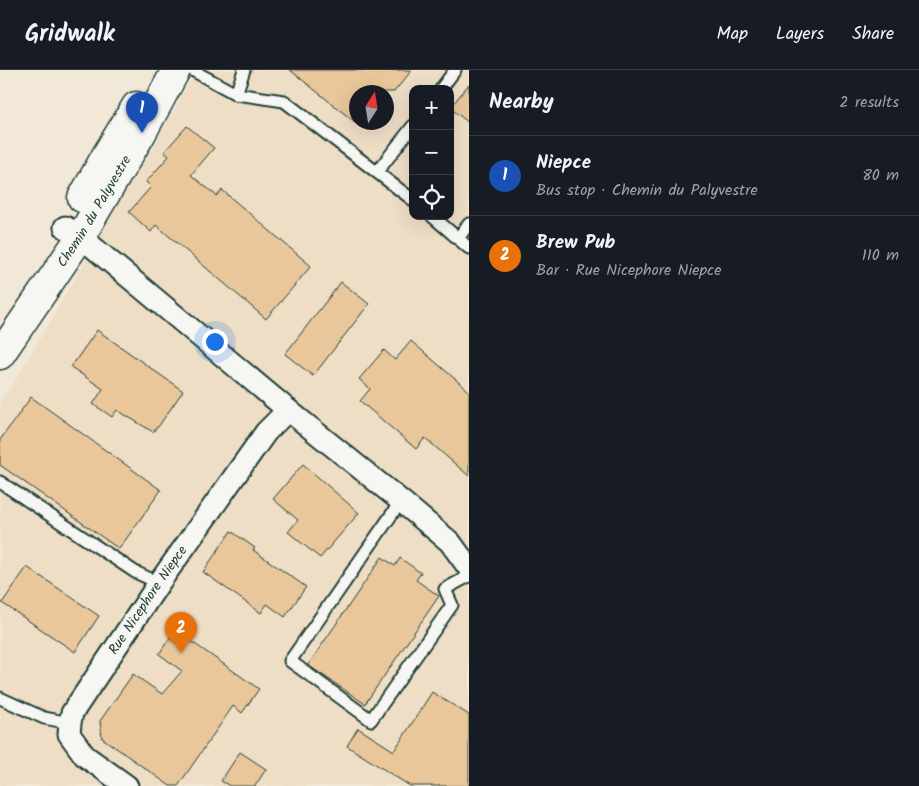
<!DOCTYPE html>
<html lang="en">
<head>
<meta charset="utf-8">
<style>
  :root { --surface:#171b24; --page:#242831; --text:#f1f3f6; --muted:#9ea1a6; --line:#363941; --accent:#d1495b }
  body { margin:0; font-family:Kalam,sans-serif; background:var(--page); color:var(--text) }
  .controls { position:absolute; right:15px; top:15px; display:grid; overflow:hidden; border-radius:10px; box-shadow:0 5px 20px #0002 }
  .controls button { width:45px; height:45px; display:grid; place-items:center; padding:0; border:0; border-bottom:1px solid var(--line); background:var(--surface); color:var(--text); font:25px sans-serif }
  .compass { position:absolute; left:349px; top:15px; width:45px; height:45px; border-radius:50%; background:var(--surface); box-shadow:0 5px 20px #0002; rotate:12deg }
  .you { position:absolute; left:214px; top:271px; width:18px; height:18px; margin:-12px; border:4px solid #fff; border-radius:50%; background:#1a73e8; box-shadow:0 0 0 8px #1a73e833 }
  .badge { display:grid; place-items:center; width:32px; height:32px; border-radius:50%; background:var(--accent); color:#fff; font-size:16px; font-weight:700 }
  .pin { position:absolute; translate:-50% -41px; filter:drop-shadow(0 1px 2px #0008) }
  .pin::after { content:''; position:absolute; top:26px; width:18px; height:15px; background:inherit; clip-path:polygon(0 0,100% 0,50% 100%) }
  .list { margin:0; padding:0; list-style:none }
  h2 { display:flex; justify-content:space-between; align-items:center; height:65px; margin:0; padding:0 20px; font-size:21px }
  h2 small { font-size:16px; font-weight:400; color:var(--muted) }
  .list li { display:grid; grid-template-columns:32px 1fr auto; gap:15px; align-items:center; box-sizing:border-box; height:80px; padding:0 20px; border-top:1px solid var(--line) }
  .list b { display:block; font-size:19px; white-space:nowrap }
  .list p { margin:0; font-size:16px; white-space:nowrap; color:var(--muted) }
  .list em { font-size:16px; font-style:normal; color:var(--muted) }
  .icon { flex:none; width:28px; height:28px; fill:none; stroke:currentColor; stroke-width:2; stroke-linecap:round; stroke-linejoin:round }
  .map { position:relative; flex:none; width:469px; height:716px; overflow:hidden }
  header { display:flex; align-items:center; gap:30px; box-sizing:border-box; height:70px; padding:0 25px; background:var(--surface); border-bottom:1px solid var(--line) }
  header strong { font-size:24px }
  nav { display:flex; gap:28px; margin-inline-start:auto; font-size:18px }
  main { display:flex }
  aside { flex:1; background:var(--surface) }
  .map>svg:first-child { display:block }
</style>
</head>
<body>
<header>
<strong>Gridwalk</strong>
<nav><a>Map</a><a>Layers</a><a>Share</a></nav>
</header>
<main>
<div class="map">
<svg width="469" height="716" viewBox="0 0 469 716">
  <rect width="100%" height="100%" fill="#f2e8d8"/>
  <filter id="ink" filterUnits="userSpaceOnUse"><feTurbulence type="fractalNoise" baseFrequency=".02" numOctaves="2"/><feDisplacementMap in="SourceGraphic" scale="10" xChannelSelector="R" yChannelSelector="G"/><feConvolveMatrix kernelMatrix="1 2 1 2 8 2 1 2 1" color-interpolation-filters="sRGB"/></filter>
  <g filter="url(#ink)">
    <!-- built -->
    <path fill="#efdec6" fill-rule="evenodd" d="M197 0H469V716H0V331L14 313ZM413 19H450V146H413ZM357 22H387V52H357Z"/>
    <!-- building -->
    <g fill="#e9c79b" stroke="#1f3d34">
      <path d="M290 0H412L394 22H356V53Z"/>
      <path d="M469 14V53L450 38Z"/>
      <path d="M187 56 214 78 191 105 217 126 222 120 311 196 266 249 156 155 151 162 129 142 151 117 146 112 169 86 164 82Z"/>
      <path d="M341 212 369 234 313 306 285 284Z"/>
      <path d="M97 260 183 321 158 357H157L153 362 117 340 112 347 93 334 103 319 71 297Z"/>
      <path d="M411 271 469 321V406L425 368 416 379 360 331 370 319 359 309 384 280 395 290Z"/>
      <path d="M31 327 161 420 119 479 0 395V370Z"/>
      <path d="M303 394 359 443 320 488 288 462 298 450 273 429Z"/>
      <path d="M231 461 255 478 253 480 306 517 285 547 267 534 261 543 203 502Z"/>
      <path d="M382 487 395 496 400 488 421 503 416 510 439 526 365 634 308 595Z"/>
      <path d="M27 497 99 546 75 582 2 533Z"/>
      <path d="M175 560 259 619 242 643 233 636 178 716H170L102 668 100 651 133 604 162 624 182 601 159 584Z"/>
      <path d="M432 622 469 645V716H410L347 676 358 658 394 681Z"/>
      <path d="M240 682 266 699 255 716H230L221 711Z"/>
    </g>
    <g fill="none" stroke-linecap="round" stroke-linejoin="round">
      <!-- service casing -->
      <g stroke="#1f3d34" stroke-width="15">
        <g id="service">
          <path d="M192 0 236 24 284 31 413 130"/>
          <path d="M441 19 455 0"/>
          <path d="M236 24 244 0"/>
          <path d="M377 102 413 56"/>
          <path d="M432 146 469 178"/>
          <path d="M458 168 469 154"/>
          <path d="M0 412 135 502 159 513"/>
          <path d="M401 431 290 591 371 650 452 535 445 519 469 506"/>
          <path d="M0 628 44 648 70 653"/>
        </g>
      </g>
      <!-- minor casing -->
      <g stroke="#1f3d34" stroke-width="25">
        <g id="minor">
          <path d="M65 157 81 166 88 173 288 340 401 431 450 472 469 498"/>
          <path id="s1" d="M127 716 85 686 69 664 70 653 72 643 159 513 266 362 288 340"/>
        </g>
      </g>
      <!-- tertiary casing -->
      <g stroke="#1f3d34" stroke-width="31">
        <g id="tertiary">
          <path d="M82 128 108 82 136 36"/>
          <path id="s2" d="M0 285 81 166 142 63 176 0"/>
        </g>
      </g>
      <!-- service -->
      <use href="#service" stroke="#f6f6f2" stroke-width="11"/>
      <!-- minor -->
      <use href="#minor" stroke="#f6f6f2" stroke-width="21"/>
      <!-- tertiary -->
      <use href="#tertiary" stroke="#f6f6f2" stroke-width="28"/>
    </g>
  </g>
  <g text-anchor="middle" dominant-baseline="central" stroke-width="4" stroke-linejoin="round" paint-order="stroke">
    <!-- street labels -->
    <g font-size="14" fill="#1f3d34" stroke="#f6f6f2">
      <text stroke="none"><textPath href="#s2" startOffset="172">Chemin du Palyvestre</textPath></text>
      <text stroke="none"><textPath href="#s1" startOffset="236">Rue Nicephore Niepce</textPath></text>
    </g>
  </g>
</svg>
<div class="controls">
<button>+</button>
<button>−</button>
<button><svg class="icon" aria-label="locate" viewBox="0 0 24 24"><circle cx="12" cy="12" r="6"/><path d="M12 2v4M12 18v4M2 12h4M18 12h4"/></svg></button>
</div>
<svg class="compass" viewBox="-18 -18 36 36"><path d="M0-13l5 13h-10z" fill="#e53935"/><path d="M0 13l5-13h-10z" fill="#9ea1a6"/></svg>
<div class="you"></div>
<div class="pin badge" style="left:142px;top:63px;background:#1a4fb4">1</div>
<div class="pin badge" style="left:181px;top:583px;background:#e8710a">2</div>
</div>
<aside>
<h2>Nearby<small>2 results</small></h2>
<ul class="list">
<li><span class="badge" style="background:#1a4fb4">1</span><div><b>Niepce</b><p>Bus stop · Chemin du Palyvestre</p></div><em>80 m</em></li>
<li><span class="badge" style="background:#e8710a">2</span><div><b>Brew Pub</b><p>Bar · Rue Nicephore Niepce</p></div><em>110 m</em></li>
</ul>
</aside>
</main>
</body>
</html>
